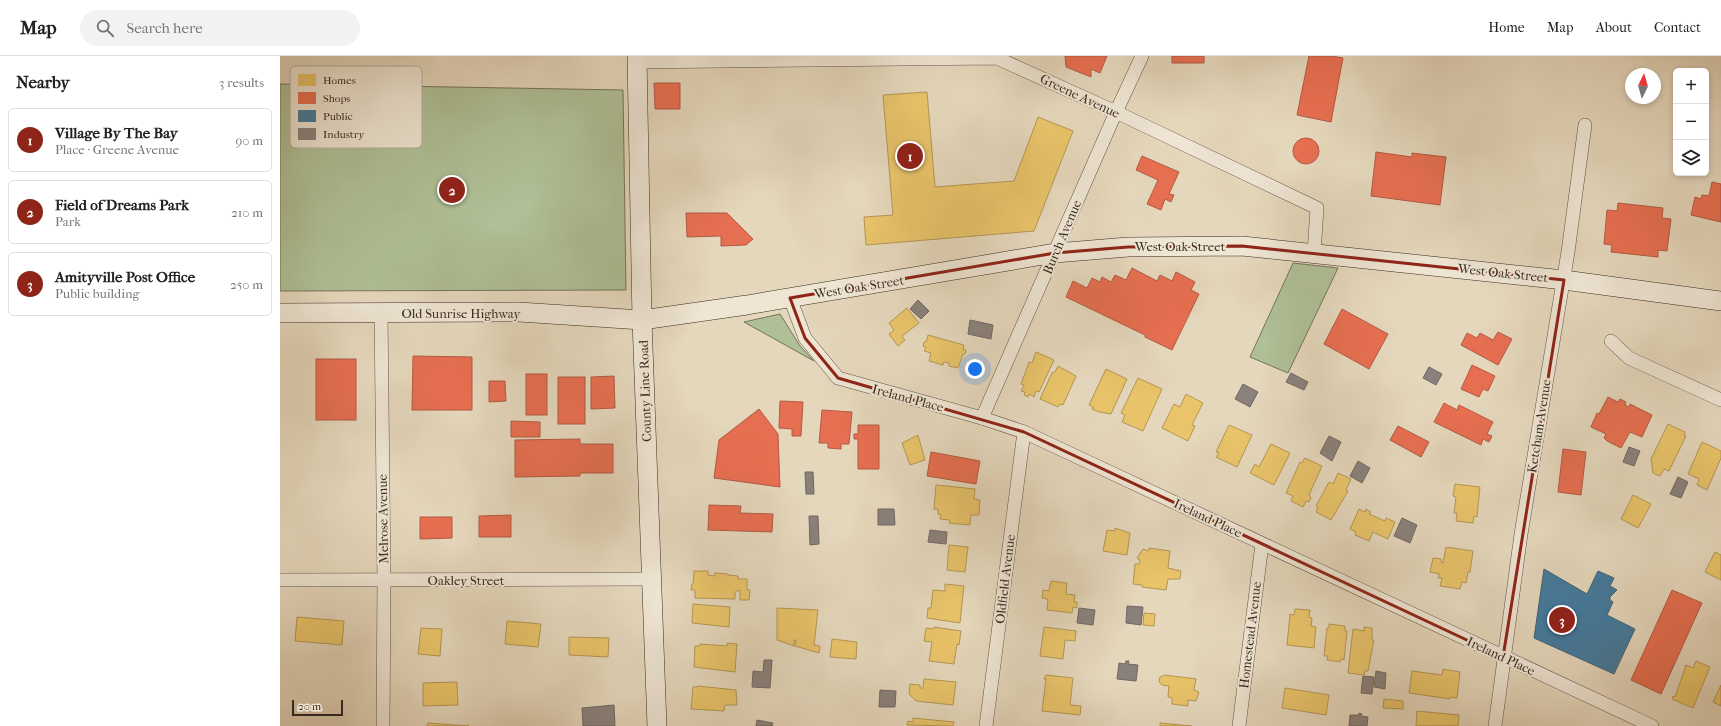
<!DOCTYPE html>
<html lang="en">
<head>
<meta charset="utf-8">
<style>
  :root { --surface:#fff; --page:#f2f2f2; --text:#202124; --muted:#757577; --line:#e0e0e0; --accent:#8f2418 }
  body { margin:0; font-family:"IM FELL French Canon",serif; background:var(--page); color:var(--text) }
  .controls { position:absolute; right:12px; top:12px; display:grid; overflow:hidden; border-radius:6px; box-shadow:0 2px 6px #0003 }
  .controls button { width:36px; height:36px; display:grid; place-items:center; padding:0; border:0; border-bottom:1px solid var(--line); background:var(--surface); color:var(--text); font:20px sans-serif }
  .compass { position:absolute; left:1345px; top:12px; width:36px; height:36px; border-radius:50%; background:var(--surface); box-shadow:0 2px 6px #0003; rotate:5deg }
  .scale { position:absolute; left:12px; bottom:10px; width:51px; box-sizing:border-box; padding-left:4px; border:2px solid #382a21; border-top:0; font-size:11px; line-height:14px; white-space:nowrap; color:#382a21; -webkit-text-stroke:3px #eee5d3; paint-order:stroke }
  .you { position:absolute; left:695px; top:313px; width:14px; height:14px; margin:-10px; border:3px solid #fff; border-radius:50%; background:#1a73e8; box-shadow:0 0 0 6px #1a73e833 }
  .badge { display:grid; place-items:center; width:26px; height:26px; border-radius:50%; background:var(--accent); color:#fff; font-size:13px; font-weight:700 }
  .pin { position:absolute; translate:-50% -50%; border:2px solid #fff; box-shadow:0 1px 4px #0006 }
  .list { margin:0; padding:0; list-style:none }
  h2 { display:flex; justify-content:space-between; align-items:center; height:52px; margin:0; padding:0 16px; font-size:17px }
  h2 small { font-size:13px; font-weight:400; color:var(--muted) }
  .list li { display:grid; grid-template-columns:26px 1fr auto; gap:12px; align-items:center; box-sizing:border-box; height:64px; margin:0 8px 8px; padding:0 8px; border:1px solid var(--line); border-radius:6px }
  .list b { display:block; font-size:15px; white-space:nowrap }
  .list p { margin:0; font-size:13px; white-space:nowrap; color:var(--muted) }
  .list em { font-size:13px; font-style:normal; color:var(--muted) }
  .icon { flex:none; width:22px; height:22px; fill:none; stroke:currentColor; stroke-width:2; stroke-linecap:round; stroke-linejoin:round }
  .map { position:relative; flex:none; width:1441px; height:670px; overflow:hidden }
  header { display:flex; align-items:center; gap:24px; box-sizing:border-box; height:56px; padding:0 20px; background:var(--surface); border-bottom:1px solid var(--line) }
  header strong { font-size:19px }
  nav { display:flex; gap:22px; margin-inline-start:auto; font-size:14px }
  .search { width:280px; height:36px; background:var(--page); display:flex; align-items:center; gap:10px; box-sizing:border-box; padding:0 14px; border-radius:22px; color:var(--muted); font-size:15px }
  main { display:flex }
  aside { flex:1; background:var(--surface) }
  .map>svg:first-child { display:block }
</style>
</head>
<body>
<header>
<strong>Map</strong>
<div class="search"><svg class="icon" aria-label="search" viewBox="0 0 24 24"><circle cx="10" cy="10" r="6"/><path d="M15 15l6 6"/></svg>Search here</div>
<nav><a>Home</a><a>Map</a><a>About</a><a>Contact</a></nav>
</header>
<main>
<aside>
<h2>Nearby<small>3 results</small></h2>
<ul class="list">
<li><span class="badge">1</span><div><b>Village By The Bay</b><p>Place · Greene Avenue</p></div><em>90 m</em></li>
<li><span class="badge">2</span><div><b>Field of Dreams Park</b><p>Park</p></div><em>210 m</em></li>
<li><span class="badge">3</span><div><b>Amityville Post Office</b><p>Public building</p></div><em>250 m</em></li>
</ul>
</aside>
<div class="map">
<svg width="1441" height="670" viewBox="0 0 1441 670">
  <rect width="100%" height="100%" fill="#e5d7bc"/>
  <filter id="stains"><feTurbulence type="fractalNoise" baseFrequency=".005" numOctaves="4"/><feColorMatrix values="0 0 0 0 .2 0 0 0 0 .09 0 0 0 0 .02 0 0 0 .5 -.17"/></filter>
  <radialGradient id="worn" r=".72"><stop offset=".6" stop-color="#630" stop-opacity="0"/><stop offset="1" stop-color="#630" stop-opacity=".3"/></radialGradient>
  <!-- green -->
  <g fill="#afbf96" stroke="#74745c">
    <path d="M0 28 343 34 346 234 0 235Z"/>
    <path d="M1013 207 1058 212 1008 317 970 301Z"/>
    <path d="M500 258 520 290 534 305 464 266Z"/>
  </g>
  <!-- homes -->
  <g fill="#e9c46a" stroke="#b49654">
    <path d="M647 36 655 131 734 125 758 61 793 75 754 175 586 189 584 161 613 159 603 39Z"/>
    <path d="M627 252 639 267 622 280 625 284 618 290 609 278 614 274 609 267Z"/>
    <path d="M648 279 684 289 683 293 686 294 685 298H683L678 312 669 310V307L664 306 663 309 649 305 651 297 644 295 646 291 643 290 644 286H646Z"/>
    <path d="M756 296 774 304 759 336 756 335 754 341 749 338 748 341 744 339 745 336 741 335 744 329 741 328 749 306 752 307Z"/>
    <path d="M778 310 796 320 783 349 780 348 778 351 760 343 772 317 775 316Z"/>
    <path d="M826 313 847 323 831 358 819 356 812 353 813 351 809 349Z"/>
    <path d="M858 322 882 333 863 375 842 366 845 359 841 357Z"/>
    <path d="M906 338 923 347 912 369 915 370 908 385 882 372 894 348 900 351Z"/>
    <path d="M1388 368 1405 376 1404 380H1406L1389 415 1384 413 1380 420 1373 417 1371 403Z"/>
    <path d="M949 369 972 379 957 411 936 401 939 397 936 396Z"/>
    <path d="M638 379 645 404 630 409 622 387Z"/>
    <path d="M1422 386 1441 395V402L1427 434 1417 429 1419 423 1408 418Z"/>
    <path d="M991 388 1010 397 994 429 970 417 975 408 979 411Z"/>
    <path d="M1025 402 1042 410 1029 439 1031 441 1029 446 1026 445 1023 451 1011 445 1013 440 1006 437 1020 406 1022 407Z"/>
    <path d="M1058 417 1071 423 1066 434 1068 435 1051 464 1036 456 1038 451 1036 450 1049 426 1053 428Z"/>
    <path d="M1175 428 1200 431 1197 461 1194 460 1193 467 1176 465 1177 457H1174L1176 441 1173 440Z"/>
    <path d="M656 429 695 433 694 443 700 444 699 459H691L690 469 669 467 670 464 660 463 661 459 658 458V453H654Z"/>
    <path d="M1353 439 1371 448 1358 472 1341 463Z"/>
    <path d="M1079 453 1085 456 1086 453 1091 456 1089 458 1105 465 1106 462 1115 466 1108 483 1093 476 1089 485 1075 479 1076 476 1070 473Z"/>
    <path d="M835 472 850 477 847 499 823 495 827 474 835 475Z"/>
    <path d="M669 489 688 491 685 516 667 514Z"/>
    <path d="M1166 491 1193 495 1190 516H1188L1186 527 1182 526 1180 533 1160 530 1162 522H1158L1159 518 1150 516 1153 502 1161 503V506L1163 507Z"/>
    <path d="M869 492 890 495 888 512 901 515 900 523H888L886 534 862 531V529L853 528 855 508H859L860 504 857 502 863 493 869 495Z"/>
    <path d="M1435 496 1441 499V524L1425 516Z"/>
    <path d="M414 515H428V519L435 520V517L448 518V519L458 520V523H467V534H470L469 544H460V534L455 536V543L415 542V534H411L412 528H413Z"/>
    <path d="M771 525 787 527 786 538 795 539 794 546H797V552L793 551 792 557 767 554 768 543 762 542 763 534 769 535Z"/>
    <path d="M665 528 684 530 680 567 647 562 648 552H651L653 534 665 535Z"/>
    <path d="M413 548 450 551 449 571 412 567Z"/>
    <path d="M497 552 538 554 534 589 540 590 539 597 515 590 516 584H514V590L497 584Z"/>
    <path d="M1015 553 1030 554 1029 561 1032 562 1031 570 1036 571 1034 592 1007 589 1010 558 1014 559Z"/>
    <path d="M864 557 875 558 874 570 863 569Z"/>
    <path d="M17 561 64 565 62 589 15 585Z"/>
    <path d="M227 565 261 568 258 591 225 588Z"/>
    <path d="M1049 568 1065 570V575H1067L1064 604 1061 603 1060 606 1047 604 1048 600H1044L1047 572H1049Z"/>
    <path d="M654 571 681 575 679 589 677 588 674 608 649 605 652 586 644 585 646 572 654 573Z"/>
    <path d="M764 571 796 575 795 585 785 584 783 603 760 600Z"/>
    <path d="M1084 571 1092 572V584H1094L1088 615H1085L1084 619 1068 617 1073 573 1084 575Z"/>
    <path d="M141 572 162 573 160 600 138 598Z"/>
    <path d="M289 581 329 582 328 601 289 599Z"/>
    <path d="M552 583 577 586 576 603 550 601Z"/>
    <path d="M447 587 457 588 455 616 414 611 415 590H420V588L447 590Z"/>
    <path d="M1416 605 1430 611 1413 652 1392 643 1393 640 1395 641 1406 609 1413 612Z"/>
    <path d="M1163 613 1180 616 1177 642 1170 641V643L1129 637 1132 615 1162 619Z"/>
    <path d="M766 619 793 622 790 649 801 650 800 659 762 655 766 623H764Z"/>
    <path d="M885 619 916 623 914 634 919 636 916 645 908 644V650L892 648V642L888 641 889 630 882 629 879 626 880 621Z"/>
    <path d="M644 623 676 626 673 649 636 645 629 638 630 628 640 629V632H643Z"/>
    <path d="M177 626 178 649 143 650V627Z"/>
    <path d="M1441 629V650L1433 646Z"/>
    <path d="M418 630 456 634 457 649H445L444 655 411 653 413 631H418Z"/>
    <path d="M1005 632 1049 639 1046 659 1002 652Z"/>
    <path d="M1104 643 1123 645V653L1103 652Z"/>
    <path d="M1137 655 1179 659 1178 670H1136Z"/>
    <path d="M633 662 674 666 673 670 627 669 628 665 633 666Z"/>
    <path d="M148 667 189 670H147Z"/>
    <path d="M880 667 912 670H880Z"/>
  </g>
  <!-- shops -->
  <g fill="#e76f51" stroke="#b25a43">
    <path d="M785 0H827L820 17 811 13V21L786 11Z"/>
    <rect x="892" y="0" width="32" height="7"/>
    <path d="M1029 0H1051L1063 2 1051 66 1017 59Z"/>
    <path d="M374 27H400V53H375Z"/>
    <circle cx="1026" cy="95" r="13"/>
    <path d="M1096 96 1132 101V97L1166 101 1160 149 1091 140Z"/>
    <path d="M862 100 899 116 889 138 894 139 891 146 885 143 881 154 867 148 878 124 856 114Z"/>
    <path d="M1432 126 1441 128V166L1411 159 1415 141 1421 143 1422 139 1429 140Z"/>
    <path d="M1338 147 1383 152 1382 162 1391 163 1387 195 1378 194V201L1331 196 1332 189 1324 188 1327 154 1337 155Z"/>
    <path d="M406 157H447L473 183 466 189 441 190V180L407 181Z"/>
    <path d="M852 212 877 225 880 219 892 225 896 216 915 226 911 234 919 238 892 294 865 281V279L786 241 793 225 807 232 812 222 820 226 822 221 831 226 835 219 846 224Z"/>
    <path d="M1062 253 1108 278 1089 313 1044 288Z"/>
    <path d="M1218 276 1232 283 1218 309 1181 289 1187 277 1197 282 1200 277 1213 284Z"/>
    <path d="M133 300 192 301V354H132Z"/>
    <rect x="36" y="303" width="40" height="61"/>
    <path d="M1192 309 1215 320 1208 335 1203 333 1199 341 1181 333Z"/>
    <rect x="246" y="318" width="21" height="41"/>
    <path d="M334 320 335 352 311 353V321Z"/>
    <rect x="278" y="321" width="27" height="47"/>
    <path d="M209 325H225L226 345 209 346Z"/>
    <path d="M1328 341 1338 346 1340 343 1346 346 1345 349 1349 351 1350 348 1372 359 1362 381 1350 376 1341 392 1327 385 1324 382 1326 378 1311 371 1317 357 1319 358Z"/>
    <path d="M500 345 523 346 521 380H512V373L499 372Z"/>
    <path d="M1164 347 1177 354 1179 349 1213 366 1207 378 1212 380 1209 386 1203 383 1201 389 1154 366Z"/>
    <path d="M479 353 498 378 500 431 434 422 439 384Z"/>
    <path d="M542 354 572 356 569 388H561V393L548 392V387H539Z"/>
    <path d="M231 365 260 366V381H231Z"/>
    <path d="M578 369H599V413H578V383H574V378H578Z"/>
    <path d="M1118 370 1149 386 1141 401 1110 384Z"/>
    <path d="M300 383V388H333V417H300V420L235 421V384Z"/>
    <path d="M1283 393 1306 396 1301 439 1278 436Z"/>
    <path d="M651 396 700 405 696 428 647 420Z"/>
    <path d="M429 449 461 450 460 457 493 458 492 476 428 474Z"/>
    <path d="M231 459V481H199V460Z"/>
    <path d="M140 461H172V482L140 483Z"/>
    <path d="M1392 534 1422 547 1381 638 1351 624Z"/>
  </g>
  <!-- public -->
  <path fill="#457b9d" stroke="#416378" d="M1264 513 1307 538 1318 515 1334 522 1330 530 1337 534 1330 541V544L1333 546 1327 559 1355 573 1334 618 1254 582Z"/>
  <!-- industry -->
  <g fill="#8a817c" stroke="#716761">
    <path d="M638 244 649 255 641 263 630 253Z"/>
    <path d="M690 264 713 269 711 283 688 278Z"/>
    <path d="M1149 311 1162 318 1156 329 1143 322Z"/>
    <path d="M1011 317 1028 326 1024 334 1006 326Z"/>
    <path d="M963 328 978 336 970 351 955 343Z"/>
    <path d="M1049 380 1061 386 1052 405 1040 397Z"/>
    <path d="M1349 391 1360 395 1354 410 1343 406Z"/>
    <path d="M1078 405 1090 412 1082 427 1070 420Z"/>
    <path d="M525 416H533L534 438H526Z"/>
    <path d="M1398 421 1408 426 1401 442 1390 438Z"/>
    <path d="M598 453H614L615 469H598Z"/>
    <path d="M529 460H538L539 488 530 489Z"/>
    <path d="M1122 462 1137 469 1130 487 1114 480Z"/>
    <path d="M650 474 667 476 666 488 648 486Z"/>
    <path d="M847 550 863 551 861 569 846 567Z"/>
    <path d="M799 552 815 554 813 569 797 567Z"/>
    <path d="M484 604H492L490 632 472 631 473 615 483 616Z"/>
    <path d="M846 605H849L848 608 858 609 856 625 837 623 839 607 845 608Z"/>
    <path d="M1096 615 1106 617 1105 633 1094 631Z"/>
    <path d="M1083 620 1094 621 1092 638 1081 637Z"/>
    <path d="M600 634 616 635 615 651H599Z"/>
    <path d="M334 649 335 670H303L302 652Z"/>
    <path d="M1079 657 1082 658 1081 660 1088 661 1087 670H1069L1070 659H1079Z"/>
    <path d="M477 664 493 667 492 670H476Z"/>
  </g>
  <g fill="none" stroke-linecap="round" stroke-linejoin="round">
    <!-- street casing -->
    <g stroke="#635548" stroke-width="14">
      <g id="street">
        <path d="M357 6 717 2 836 56 1037 152 1034 197"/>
        <path d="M510 242 525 282 558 322 702 362 744 376 1372 670"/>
        <path d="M101 256 104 524 103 670"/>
        <path d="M1331 285 1349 302 1441 344"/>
        <path d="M702 362 836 56 862 0"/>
        <path d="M0 524 371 523"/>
        <path d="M706 670 744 376"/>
        <path d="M959 670 982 488"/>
        <path d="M1215 670 1241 478 1288 196 1305 69"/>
      </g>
    </g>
    <!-- secondary casing -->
    <g stroke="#382a21" stroke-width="20">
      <g id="secondary">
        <path d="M357 0 362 264 377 670"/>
        <path d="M0 257 239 256 362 264 467 249 775 197 848 191 962 190 1284 224 1441 245"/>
      </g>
    </g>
    <!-- street -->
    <use href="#street" stroke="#eee5d3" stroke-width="13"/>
    <!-- secondary -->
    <use href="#secondary" stroke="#eee5d3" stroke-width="19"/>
  </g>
  <!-- marked area -->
  <path fill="none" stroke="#8f2418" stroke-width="3" stroke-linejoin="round" d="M962 190 1284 224 1223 601 744 376 558 322 525 282 510 242 775 197 848 191Z"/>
  <g text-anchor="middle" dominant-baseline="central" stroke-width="4" stroke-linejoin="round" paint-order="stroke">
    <!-- street labels -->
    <g font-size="13" fill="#382a21" stroke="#eee5d3">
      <text transform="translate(800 40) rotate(25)">Greene Avenue</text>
      <text transform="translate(782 181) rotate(-67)">Burch Avenue</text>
      <text x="900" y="190">West Oak Street</text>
      <text transform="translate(1223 217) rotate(6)">West Oak Street</text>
      <text transform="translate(579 231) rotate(-9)">West Oak Street</text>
      <text x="181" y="257">Old Sunrise Highway</text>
      <text transform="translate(365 335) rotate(-92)">County Line Road</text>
      <text transform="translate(628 342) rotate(15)">Ireland Place</text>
      <text transform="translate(1259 370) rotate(-81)">Ketcham Avenue</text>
      <text transform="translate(928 462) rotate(25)">Ireland Place</text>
      <text transform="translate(103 463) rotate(-91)">Melrose Avenue</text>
      <text transform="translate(725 523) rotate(-83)">Oldfield Avenue</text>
      <text x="186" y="524">Oakley Street</text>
      <text transform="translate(970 579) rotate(-83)">Homestead Avenue</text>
      <text transform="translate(1221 600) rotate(25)">Ireland Place</text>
    </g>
  </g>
  <!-- legend -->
  <rect x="10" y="10" width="132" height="82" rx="6" fill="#eee5d3" stroke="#b7ad9e" stroke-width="1"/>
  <rect x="18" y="18" width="18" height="12" fill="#e9c46a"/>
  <rect x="18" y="36" width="18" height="12" fill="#e76f51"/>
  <rect x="18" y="54" width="18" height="12" fill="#457b9d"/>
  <rect x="18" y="72" width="18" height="12" fill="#8a817c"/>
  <g font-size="11" fill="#382a21">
    <text x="43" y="28">Homes</text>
    <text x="43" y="46">Shops</text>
    <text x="43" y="64">Public</text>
    <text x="43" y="82">Industry</text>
  </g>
  <rect width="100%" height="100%" filter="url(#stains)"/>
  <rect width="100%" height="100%" fill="url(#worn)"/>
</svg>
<div class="controls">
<button>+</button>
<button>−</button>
<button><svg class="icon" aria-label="layers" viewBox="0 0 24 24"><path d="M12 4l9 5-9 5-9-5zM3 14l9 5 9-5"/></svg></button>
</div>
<svg class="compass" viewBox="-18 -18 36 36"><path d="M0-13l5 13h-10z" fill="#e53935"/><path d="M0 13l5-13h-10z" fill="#757577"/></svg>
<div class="scale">20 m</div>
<div class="you"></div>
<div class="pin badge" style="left:630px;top:100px">1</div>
<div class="pin badge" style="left:172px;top:134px">2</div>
<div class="pin badge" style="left:1282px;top:564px">3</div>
</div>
</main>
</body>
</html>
